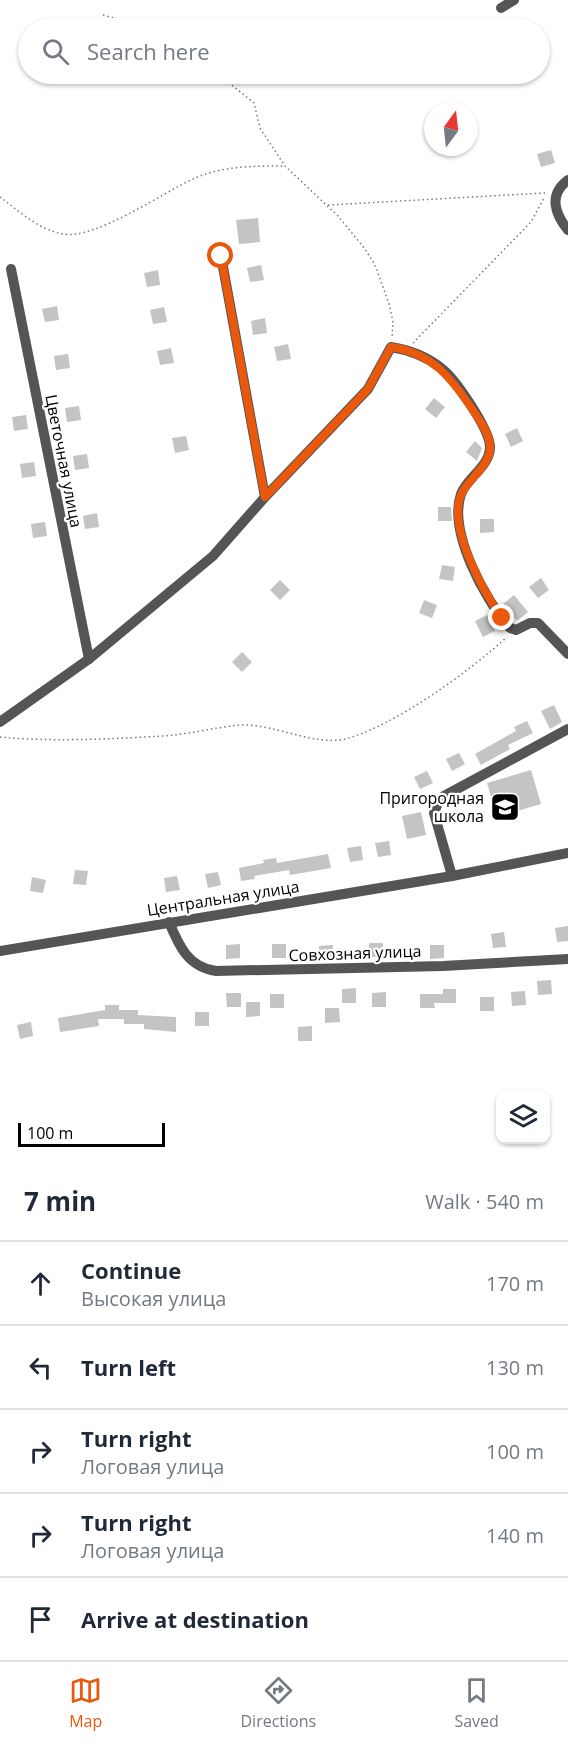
<!DOCTYPE html>
<html lang="en">
<head>
<meta charset="utf-8">
<style>
  :root { --surface:#fff; --page:#f6f6f7; --text:#1f2937; --muted:#747a83; --line:#e0e1e3; --accent:#ea580c }
  body { margin:0; font-family:"Open Sans",sans-serif; background:var(--page); color:var(--text) }
  .controls { position:absolute; right:18px; bottom:18px; display:grid; overflow:hidden; border-radius:12px; box-shadow:0 2px 4px #0004 }
  .controls button { width:54px; height:54px; display:grid; place-items:center; padding:0; border:0; border-bottom:2px solid var(--line); background:var(--surface); color:var(--text); font:30px sans-serif }
  .compass { position:absolute; left:424px; top:102px; width:54px; height:54px; border-radius:50%; background:var(--surface); box-shadow:0 2px 4px #0004; rotate:15deg }
  .scale { position:absolute; left:18px; bottom:15px; width:147px; box-sizing:border-box; padding-left:6px; border:3px solid #000; border-top:0; font-size:16px; line-height:21px; white-space:nowrap; color:#000; -webkit-text-stroke:4px #fff; paint-order:stroke }
  .stop { position:absolute; width:18px; height:18px; margin:-14px; border:4px solid #ea580c; border-radius:50%; background:#fff }
  .stop.end { background:#ea580c; border-color:#fff; box-shadow:0 2px 6px #0008 }
  .list { margin:0; padding:0; list-style:none }
  h2 { display:flex; justify-content:space-between; align-items:center; height:78px; margin:0; padding:0 24px; font-size:26px }
  h2 small { font-size:20px; font-weight:400; color:var(--muted) }
  .list li { display:grid; grid-template-columns:39px 1fr auto; gap:18px; align-items:center; box-sizing:border-box; height:84px; padding:0 24px; border-top:2px solid var(--line) }
  .list b { display:block; font-size:22px; white-space:nowrap }
  .list p { margin:0; font-size:20px; white-space:nowrap; color:var(--muted) }
  .list em { font-size:20px; font-style:normal; color:var(--muted) }
  .icon { flex:none; width:33px; height:33px; fill:none; stroke:currentColor; stroke-width:2; stroke-linecap:round; stroke-linejoin:round }
  .map { position:relative; flex:none; width:568px; height:1162px; overflow:hidden }
  .search { position:absolute; background:var(--surface); box-shadow:0 2px 4px #0004; left:18px; right:18px; top:18px; height:66px; display:flex; align-items:center; gap:15px; box-sizing:border-box; padding:0 21px; border-radius:33px; color:var(--muted); font-size:22px }
  .sheet { height:498px; background:var(--surface) }
  nav { display:flex; justify-content:space-around; align-items:center; box-sizing:border-box; height:84px; border-top:2px solid var(--line); background:var(--surface); font-size:16px; color:var(--muted) }
  nav a { display:grid; justify-items:center; gap:3px }
  nav .on { color:var(--accent) }
  .map>svg:first-child { display:block }
</style>
</head>
<body>
<div class="map">
<svg width="568" height="1162" viewBox="0 0 568 1162">
  <rect width="100%" height="100%" fill="#fff"/>
  <!-- building -->
  <g fill="#c4c4c4">
    <path d="M551 150 555 163 541 167 537 154Z"/>
    <path d="M258 218 260 242 239 244 236 220Z"/>
    <path d="M261 265 264 280 250 282 247 268Z"/>
    <path d="M158 270 160 285 147 287 144 273Z"/>
    <path d="M57 306 59 320 45 322 42 309Z"/>
    <path d="M164 307 167 322 153 324 150 310Z"/>
    <path d="M265 318 267 333 253 335 251 321Z"/>
    <path d="M288 344 291 359 277 361 274 347Z"/>
    <path d="M171 348 174 363 160 365 157 351Z"/>
    <path d="M68 354 70 368 56 370 54 356Z"/>
    <path d="M434 398 445 407 436 418 425 409Z"/>
    <path d="M79 406 81 420 67 422 65 408Z"/>
    <path d="M26 415 28 429 14 431 12 417Z"/>
    <path d="M517 428 523 441 511 447 505 434Z"/>
    <path d="M186 436 189 450 175 453 172 438Z"/>
    <path d="M475 441 482 448 477 461 466 452Z"/>
    <path d="M87 454 89 468 75 470 73 456Z"/>
    <path d="M34 462 36 476 22 478 20 464Z"/>
    <path d="M438 507H451L452 521H438Z"/>
    <path d="M97 513 99 527 85 529 83 516Z"/>
    <path d="M480 519H494V532L480 533Z"/>
    <path d="M45 522 47 536 33 538 31 524Z"/>
    <path d="M442 565 455 567 453 581 439 579Z"/>
    <path d="M541 578 549 590 538 598 529 587Z"/>
    <path d="M280 580 290 590 280 600 270 590Z"/>
    <path d="M514 595 528 612 517 621 503 604Z"/>
    <path d="M424 600 437 605 432 618 419 613Z"/>
    <path d="M487 615 495 631 483 637 475 621Z"/>
    <path d="M242 652 252 662 242 672 232 662Z"/>
    <path d="M554 705 562 722 550 729 541 711Z"/>
    <path d="M527 721 533 733 508 745 510 749 481 765 475 754 516 731 514 727Z"/>
    <path d="M459 753 465 764 452 771 446 759Z"/>
    <path d="M531 770 541 804 497 817 487 783Z"/>
    <path d="M427 771 433 783 420 789 414 777Z"/>
    <path d="M421 812 426 835 407 839 402 816Z"/>
    <path d="M389 841 391 855 378 857 375 843Z"/>
    <path d="M361 846 363 860 350 862 347 848Z"/>
    <path d="M328 854 331 868 290 875 289 870 254 876 255 879 241 881 239 868 264 863 263 860 276 858 277 863Z"/>
    <path d="M75 870 88 871 86 885 73 884Z"/>
    <path d="M218 872 221 885 208 888 205 874Z"/>
    <path d="M177 876 180 890 166 892 164 878Z"/>
    <path d="M32 877 46 880 43 893 30 891Z"/>
    <path d="M568 926V941L557 942 555 928Z"/>
    <path d="M504 932 506 947 493 948 491 934Z"/>
    <rect x="369" y="943" width="14" height="14"/>
    <path d="M240 944V958L226 959V945Z"/>
    <rect x="272" y="944" width="14" height="14"/>
    <path d="M333 945V959L319 960V946Z"/>
    <path d="M430 945H444V958L430 959Z"/>
    <path d="M551 980 552 994 538 995 537 981Z"/>
    <path d="M356 988V1003H342V989Z"/>
    <path d="M443 989H456V1003H434L435 1008H420V994H443Z"/>
    <path d="M525 991 526 1005 512 1006 511 992Z"/>
    <path d="M386 992V1007H372V993Z"/>
    <path d="M226 993H241V1007H227Z"/>
    <rect x="270" y="994" width="14" height="14"/>
    <rect x="480" y="997" width="14" height="14"/>
    <path d="M246 1002H260V1016L246 1017Z"/>
    <path d="M105 1005H119V1010H138V1015L176 1017V1032L144 1029V1024H124V1019H98L99 1026 60 1032 58 1018 105 1010Z"/>
    <path d="M325 1008H339L340 1022 325 1023Z"/>
    <rect x="195" y="1012" width="14" height="14"/>
    <path d="M31 1022 33 1036 20 1039 17 1025Z"/>
    <path d="M312 1026V1041H298V1027Z"/>
  </g>
  <g fill="none" stroke-linecap="round" stroke-linejoin="round">
    <!-- path -->
    <g stroke="#777" stroke-width="1.5" stroke-dasharray="1.5 3" stroke-linecap="butt">
      <path d="M103 15 150 28"/>
      <path d="M218 74 254 103 260 128 285 166 338 216 365 249 375 265 389 304 393 322 392 338"/>
      <path d="M0 197C19 211 39 230 63 234 95 240 162 193 193 179 221 166 253 166 283 166"/>
      <path d="M328 205 545 193"/>
      <path d="M413 343 531 222 544 198"/>
      <path d="M0 737C52 742 112 739 164 736 190 734 216 727 241 725 275 724 314 746 345 739 393 727 470 671 507 637"/>
    </g>
    <!-- street -->
    <g stroke="#555" stroke-width="10">
      <path d="M501 8 514 0"/>
      <path d="M568 180C548 195 555 214 568 230"/>
      <path d="M221 256 265 497"/>
      <path d="M11 269 89 659"/>
      <path d="M0 722 89 659 213 556 265 497 368 389 391 347C410 350 426 356 441 368 455 378 491 431 490 448 489 467 467 478 461 494 448 532 485 600 510 628L516 630 530 623H538L568 654"/>
      <path d="M452 876 434 813 438 803 444 796 568 729"/>
      <path d="M169 922C179 946 188 967 216 971L443 966 568 959"/>
      <path d="M0 951 452 876 568 853"/>
    </g>
  </g>
  <g fill="none" stroke-linecap="round" stroke-linejoin="round">
    <!-- route -->
    <path stroke="#ea580c" stroke-width="8" d="M221 256 265 497 368 389 391 347C433 353 452 379 474 412 480 421 489 433 490 445 492 463 471 477 463 491 444 523 484 592 502 618"/>
  </g>
  <!-- icons -->
  <defs>
    <g id="school-square" transform="scale(1.5)"><rect x="-9" y="-9" width="18" height="18" rx="4" fill="#000" stroke="#fff"/><path d="M0-5L7-2L0 1L-7-2ZM-4 1L0 2.5L4 1V4Q0 6-4 4Z" fill="#fff"/></g>
  </defs>
  <g fill-rule="evenodd">
    <use href="#school-square" x="505" y="807"/>
  </g>
  <g text-anchor="middle" dominant-baseline="central" stroke-width="4.5" stroke-linejoin="round" paint-order="stroke">
    <!-- street labels -->
    <g font-size="16" fill="#000" stroke="#fff">
      <text transform="translate(64 461) rotate(79)">Цветочная улица</text>
      <text transform="translate(223 898) rotate(-9)">Центральная улица</text>
      <text transform="translate(355 953) rotate(-2)">Совхозная улица</text>
    </g>
    <!-- poi labels -->
    <g font-size="16" fill="#000" stroke="#fff" text-anchor="end">
      <text x="484" y="798">Пригородная<tspan x="484" dy="18">школа</tspan></text>
    </g>
  </g>
</svg>
<div class="controls">
<button><svg class="icon" aria-label="layers" viewBox="0 0 24 24"><path d="M12 4l9 5-9 5-9-5zM3 14l9 5 9-5"/></svg></button>
</div>
<svg class="compass" viewBox="-18 -18 36 36"><path d="M0-13l5 13h-10z" fill="#e53935"/><path d="M0 13l5-13h-10z" fill="#747a83"/></svg>
<div class="scale">100 m</div>
<div class="stop" style="left:221px;top:256px"></div>
<div class="stop end" style="left:502px;top:618px"></div>
<div class="search"><svg class="icon" aria-label="search" viewBox="0 0 24 24"><circle cx="10" cy="10" r="6"/><path d="M15 15l6 6"/></svg>Search here</div>
</div>
<section class="sheet">
<h2>7 min<small>Walk · 540 m</small></h2>
<ul class="list">
<li><svg class="icon" aria-label="ahead" viewBox="0 0 24 24"><path d="M12 20V5M6 11l6-6 6 6"/></svg><div><b>Continue</b><p>Высокая улица</p></div><em>170 m</em></li>
<li><svg class="icon" aria-label="left" viewBox="0 0 24 24"><path d="M17 20v-9H6M10 6l-5 5 5 5"/></svg><div><b>Turn left</b></div><em>130 m</em></li>
<li><svg class="icon" aria-label="right" viewBox="0 0 24 24"><path d="M7 20v-9h11M14 6l5 5-5 5"/></svg><div><b>Turn right</b><p>Логовая улица</p></div><em>100 m</em></li>
<li><svg class="icon" aria-label="right" viewBox="0 0 24 24"><path d="M7 20v-9h11M14 6l5 5-5 5"/></svg><div><b>Turn right</b><p>Логовая улица</p></div><em>140 m</em></li>
<li><svg class="icon" aria-label="arrive" viewBox="0 0 24 24"><path d="M6 21V4h12l-3 4 3 4H6"/></svg><div><b>Arrive at destination</b></div></li>
</ul>
</section>
<nav>
<a class="on"><svg class="icon" aria-label="map" viewBox="0 0 24 24"><path d="M3 6l6-2 6 2 6-2v14l-6 2-6-2-6 2zM9 4v14M15 6v14"/></svg>Map</a>
<a><svg class="icon" aria-label="directions" viewBox="0 0 24 24"><path d="M12 3l9 9-9 9-9-9zM9 14v-3h6M13 9l2 2-2 2"/></svg>Directions</a>
<a><svg class="icon" aria-label="saved" viewBox="0 0 24 24"><path d="M7 4h10v16l-5-4-5 4z"/></svg>Saved</a>
</nav>
</body>
</html>
